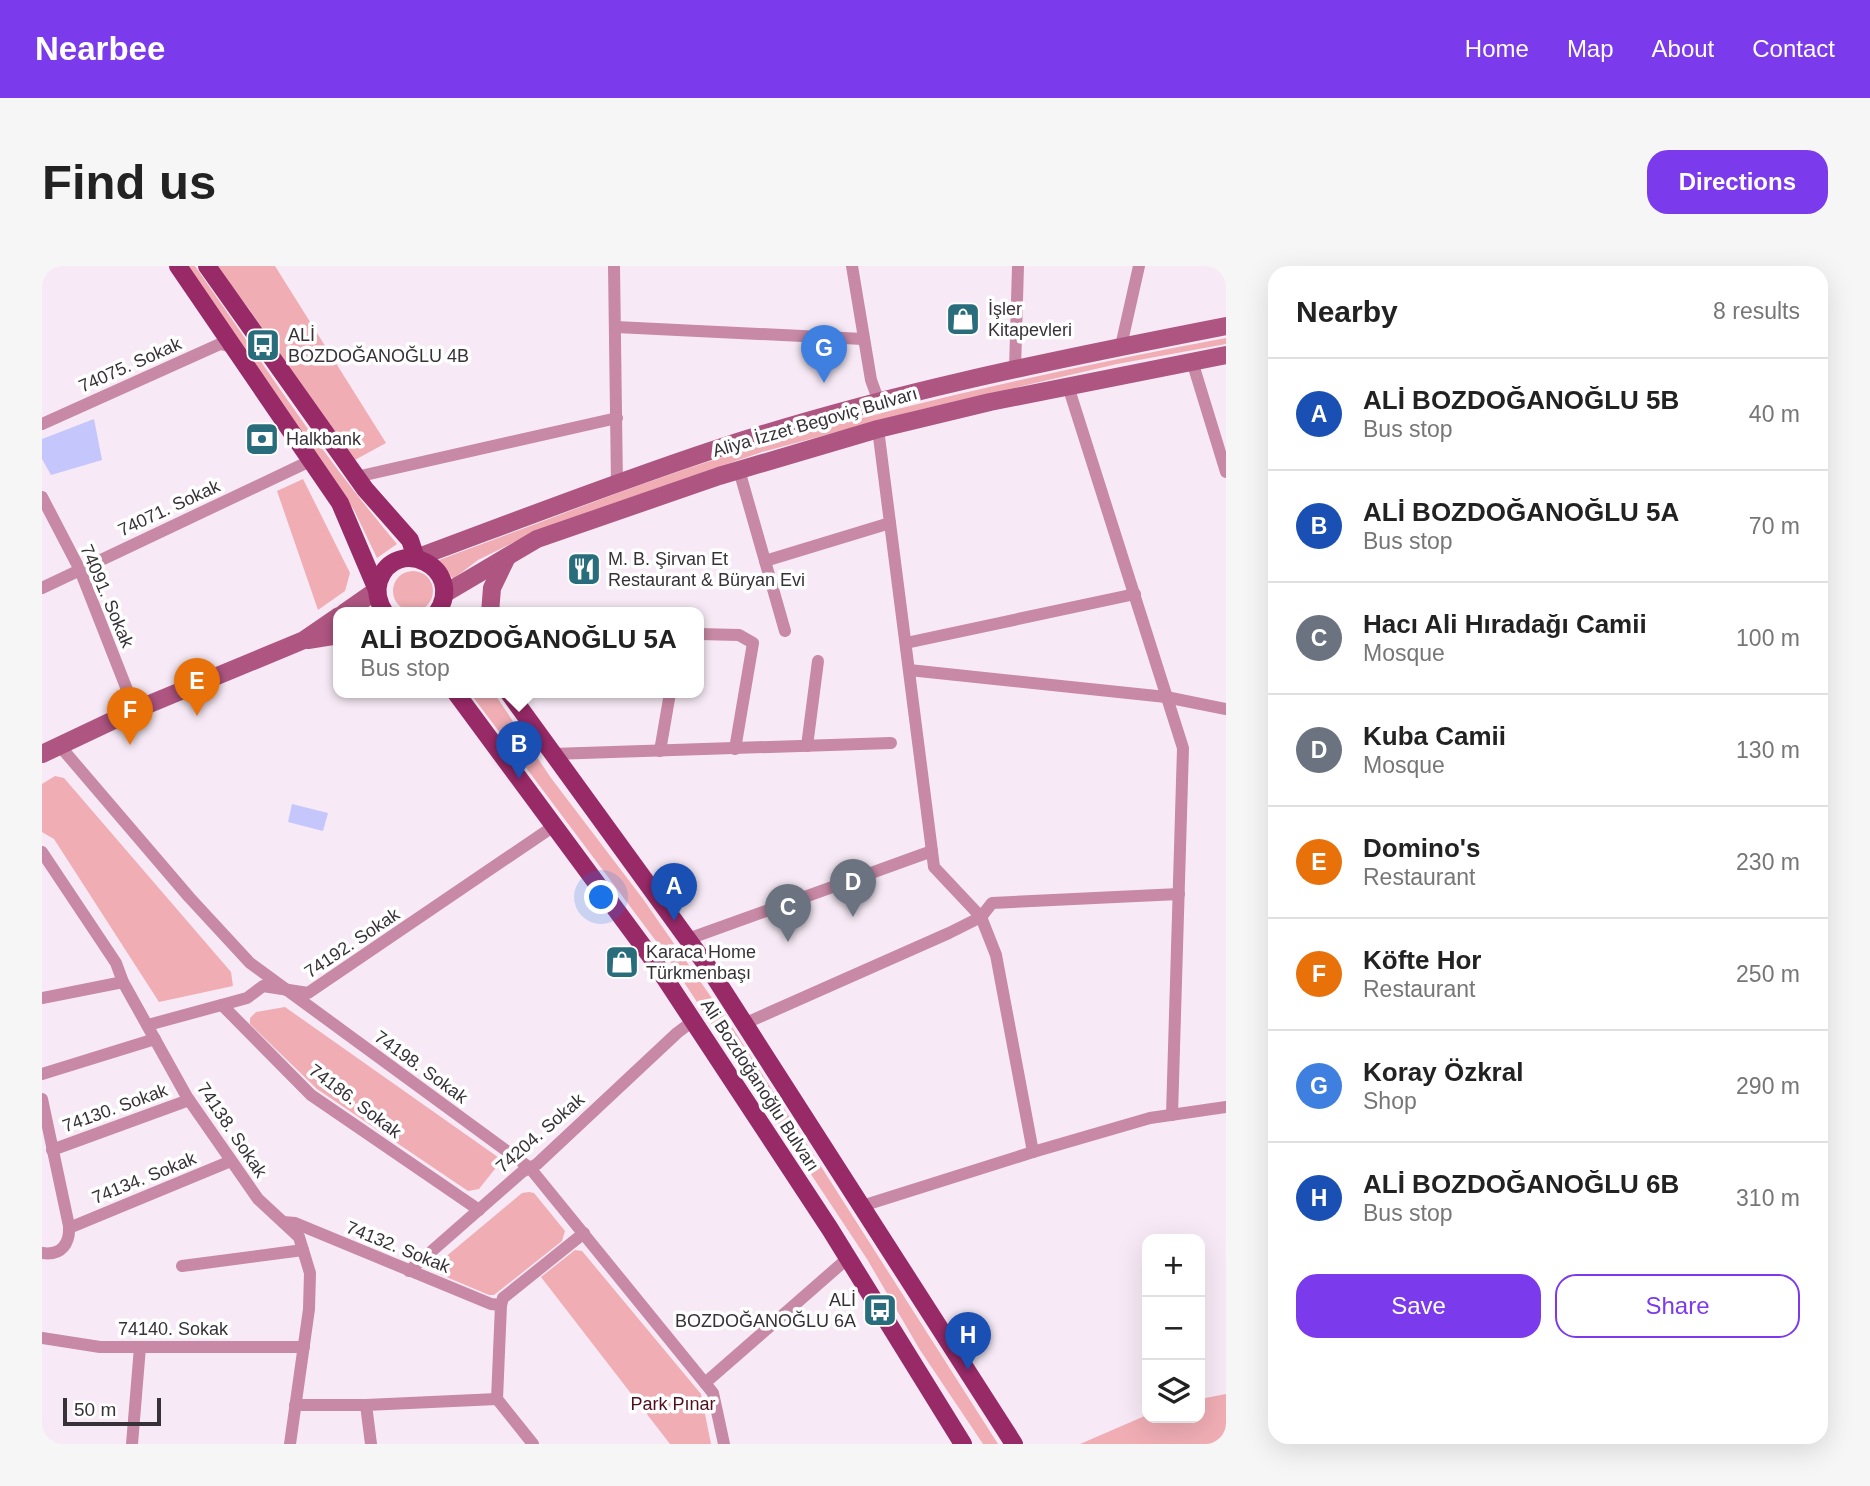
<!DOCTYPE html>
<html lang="en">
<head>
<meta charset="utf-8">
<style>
  :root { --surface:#fff; --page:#f6f6f6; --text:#222; --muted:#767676; --line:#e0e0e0; --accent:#7c3aed }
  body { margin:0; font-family:Helvetica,sans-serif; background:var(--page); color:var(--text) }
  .controls { position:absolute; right:21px; bottom:21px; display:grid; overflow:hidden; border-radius:14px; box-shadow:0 7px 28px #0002 }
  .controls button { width:63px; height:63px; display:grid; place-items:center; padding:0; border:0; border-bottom:2px solid var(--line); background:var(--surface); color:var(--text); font:35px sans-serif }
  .scale { position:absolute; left:21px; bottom:18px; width:98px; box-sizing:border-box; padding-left:7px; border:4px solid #373237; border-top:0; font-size:19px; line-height:24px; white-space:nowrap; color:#373237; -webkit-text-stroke:5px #fff; paint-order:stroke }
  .you { position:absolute; left:560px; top:632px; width:24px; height:24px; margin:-18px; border:5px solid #fff; border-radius:50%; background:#1a73e8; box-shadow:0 0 0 10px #1a73e833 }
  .badge { display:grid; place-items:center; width:46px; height:46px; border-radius:50%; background:var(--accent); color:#fff; font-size:23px; font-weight:700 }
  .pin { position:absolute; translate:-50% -58px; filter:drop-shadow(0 2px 4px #0008) }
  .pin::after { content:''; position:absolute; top:37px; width:24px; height:21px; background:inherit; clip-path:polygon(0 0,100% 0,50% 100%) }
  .popup { position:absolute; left:291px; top:341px; width:371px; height:91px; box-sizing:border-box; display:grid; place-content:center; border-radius:14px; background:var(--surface); filter:drop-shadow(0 2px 5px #0005); font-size:23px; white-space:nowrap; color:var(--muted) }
  .popup b { font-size:26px; color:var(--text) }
  .popup::after { content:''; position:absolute; left:50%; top:100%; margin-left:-14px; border:14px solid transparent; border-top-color:var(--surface) }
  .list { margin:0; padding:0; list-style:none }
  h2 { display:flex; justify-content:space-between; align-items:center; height:91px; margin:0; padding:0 28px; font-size:30px }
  h2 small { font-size:23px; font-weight:400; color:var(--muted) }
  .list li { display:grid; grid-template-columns:46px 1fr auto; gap:21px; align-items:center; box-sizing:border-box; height:112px; padding:0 28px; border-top:2px solid var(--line) }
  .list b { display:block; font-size:26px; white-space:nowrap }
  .list p { margin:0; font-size:23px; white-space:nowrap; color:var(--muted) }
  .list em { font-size:23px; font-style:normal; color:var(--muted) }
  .actions { display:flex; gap:14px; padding:21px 28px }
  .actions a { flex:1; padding:16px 0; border:2px solid var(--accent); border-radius:21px; text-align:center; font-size:24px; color:var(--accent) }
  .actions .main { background:var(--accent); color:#fff }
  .icon { flex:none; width:38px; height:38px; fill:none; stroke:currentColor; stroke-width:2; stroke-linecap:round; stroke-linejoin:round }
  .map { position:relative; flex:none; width:1184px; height:1178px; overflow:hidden; border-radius:21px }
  header { display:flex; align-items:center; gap:42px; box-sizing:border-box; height:98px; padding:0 35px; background:var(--accent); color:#fff }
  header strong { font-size:33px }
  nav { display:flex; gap:38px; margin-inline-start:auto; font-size:24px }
  .intro { display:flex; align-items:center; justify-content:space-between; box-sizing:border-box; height:168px; padding:0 42px }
  h1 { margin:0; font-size:49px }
  .button { padding:18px 32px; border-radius:21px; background:var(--accent); color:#fff; font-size:24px; font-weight:700 }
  main { display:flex; gap:42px; padding:0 42px }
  aside { flex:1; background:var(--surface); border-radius:21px; box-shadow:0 7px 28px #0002 }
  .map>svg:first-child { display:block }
</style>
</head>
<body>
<header>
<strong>Nearbee</strong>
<nav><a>Home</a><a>Map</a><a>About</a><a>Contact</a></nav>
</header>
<div class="intro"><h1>Find us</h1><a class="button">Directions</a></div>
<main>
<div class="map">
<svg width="1184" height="1178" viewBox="0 0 1184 1178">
  <rect width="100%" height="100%" fill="#f7eaf6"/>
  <!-- green -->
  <g fill="#f0adb4">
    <path d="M144 0H153C219 94 281 191 355 278L335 292 312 244Z"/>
    <path d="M174 0H233L344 177 311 195 207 43Z"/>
    <path d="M1184 72V78L1075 98 881 143 720 186 549 245 487 269 436 294 411 313 397 294C504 255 610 211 720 179 873 136 1028 101 1184 72Z"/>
    <path d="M261 213 308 307 303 325 276 344 235 225Z"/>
    <circle cx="371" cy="325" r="20"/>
    <path d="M428 427H452L509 512 601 633 692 764 956 1178H941L878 1084 825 993 620 683Z"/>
    <path d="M13 510 22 512 189 706 191 720 117 736 12 573 0 566V518Z"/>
    <path d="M243 741 460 894 437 923 426 925 275 823 208 758V752L214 746Z"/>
    <path d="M487 926 492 927 523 965 520 975 452 1029H447L395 1007V998L480 927Z"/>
    <path d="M533 984 540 985 659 1128 669 1178H628L499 1011Z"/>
    <path d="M1184 1128V1178H1038L1105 1149V1152H1158V1133Z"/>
  </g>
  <!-- water -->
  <g fill="#c4c6fc">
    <path d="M52 153 60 194 9 209 0 193V173Z"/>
    <path d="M250 538 286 547 281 565 246 556Z"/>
  </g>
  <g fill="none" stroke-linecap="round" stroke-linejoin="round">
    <!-- minor -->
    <g stroke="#c789a5" stroke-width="12">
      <path d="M572 0 575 219"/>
      <path d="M810 0 829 114 837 136"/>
      <path d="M574 61 821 73"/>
      <path d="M1079 80 1097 0"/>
      <path d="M1150 95 1184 206"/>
      <path d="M973 103 976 0"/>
      <path d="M1026 120 1141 482 1130 849"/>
      <path d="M0 158 178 78 191 81"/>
      <path d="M836 163 892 601 939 651 954 689 991 886"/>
      <path d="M697 204 743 365"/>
      <path d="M314 211 575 152"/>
      <path d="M0 231 38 304 93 444"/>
      <path d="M723 295 848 257"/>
      <path d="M0 322 268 195"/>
      <path d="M657 368 697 369 711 377 693 483"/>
      <path d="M864 377 1093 328"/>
      <path d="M867 404 1124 431 1184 443"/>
      <path d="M17 479 147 631 208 697 488 902 671 1127 682 1178"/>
      <path d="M765 480 776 395"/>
      <path d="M618 485 628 427"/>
      <path d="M510 488 849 477"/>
      <path d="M0 586 74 697 81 716 145 831 216 933 257 971 268 1007 267 1043 248 1178"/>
      <path d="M646 673 890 585"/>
      <path d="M0 732 81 716"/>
      <path d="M180 739 269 829 437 944"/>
      <path d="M704 757 907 667 939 651 950 637 1137 628"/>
      <path d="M106 759 205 732 221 720 266 727 512 560"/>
      <path d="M0 808 113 773"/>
      <path d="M0 833 27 960C28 977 20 990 0 987"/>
      <path d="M10 884 147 834"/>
      <path d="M820 940 991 886 1108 852 1184 841"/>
      <path d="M241 956 253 957 449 1038 459 1039"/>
      <path d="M27 962 189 895"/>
      <path d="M140 1000 261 984"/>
      <path d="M367 1005 480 906 495 898 635 767 651 755"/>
      <path d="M0 1072 58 1081H262"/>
      <path d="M663 1117 806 992"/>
      <path d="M253 1139H324L455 1133"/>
      <path d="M324 1139 329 1178"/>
      <path d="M90 1178 98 1081"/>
      <path d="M491 1178 455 1133 459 1039 461 1032 542 967"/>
    </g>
    <!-- secondary -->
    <g stroke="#ae5582" stroke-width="18">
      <path d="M374 292C471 256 569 218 668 185 836 129 1010 94 1184 60"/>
      <path d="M402 328 495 273 677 210 836 163 948 136 1184 89"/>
      <path d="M302 347 335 324"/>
      <path d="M448 347 450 322 465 291"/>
      <path d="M266 374 297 369"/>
      <path d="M0 488 93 444 262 374 297 350"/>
    </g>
    <!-- primary -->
    <g stroke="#992a68" stroke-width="18">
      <path d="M136 0 298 237 335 324"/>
      <path d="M165 0 323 223 368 274 374 292"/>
      <path d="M343 347C337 338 333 327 337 315 353 268 425 301 395 347"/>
      <path d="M414 427 609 691 788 963 921 1178"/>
      <path d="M467 427 668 704 972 1178"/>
    </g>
  </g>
  <!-- icons -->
  <defs>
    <g id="shop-square" transform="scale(1.75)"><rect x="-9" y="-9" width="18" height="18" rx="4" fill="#296d7d" stroke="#fff"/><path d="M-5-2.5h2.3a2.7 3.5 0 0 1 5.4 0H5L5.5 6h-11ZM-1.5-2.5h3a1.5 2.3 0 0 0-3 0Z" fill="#fff"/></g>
    <g id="bus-square" transform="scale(1.75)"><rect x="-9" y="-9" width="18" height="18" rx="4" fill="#296d7d" stroke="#fff"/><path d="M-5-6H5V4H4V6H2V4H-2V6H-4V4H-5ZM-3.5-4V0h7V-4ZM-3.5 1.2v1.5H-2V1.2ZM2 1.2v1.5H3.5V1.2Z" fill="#fff"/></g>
    <g id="bank-square" transform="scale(1.75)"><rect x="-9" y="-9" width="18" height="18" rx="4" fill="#296d7d" stroke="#fff"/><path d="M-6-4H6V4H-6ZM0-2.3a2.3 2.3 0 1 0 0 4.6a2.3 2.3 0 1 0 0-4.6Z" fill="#fff"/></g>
    <g id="restaurant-square" transform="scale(1.75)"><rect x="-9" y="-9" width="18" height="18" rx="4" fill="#296d7d" stroke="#fff"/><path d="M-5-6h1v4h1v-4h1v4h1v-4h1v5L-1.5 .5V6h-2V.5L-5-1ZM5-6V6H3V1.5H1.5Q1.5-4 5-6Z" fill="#fff"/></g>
  </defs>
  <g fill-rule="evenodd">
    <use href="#shop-square" x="921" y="53"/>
    <use href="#bus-square" x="221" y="79"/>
    <use href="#bank-square" x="220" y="173"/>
    <use href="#restaurant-square" x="542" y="303"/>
    <use href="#shop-square" x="580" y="696"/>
    <use href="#bus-square" x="838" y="1044"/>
  </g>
  <g text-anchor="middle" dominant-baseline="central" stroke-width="7" stroke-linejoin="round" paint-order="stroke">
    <!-- poi labels -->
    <g font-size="18" fill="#373237" stroke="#fff" text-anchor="start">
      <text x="946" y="43">İşler<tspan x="946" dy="21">Kitapevleri</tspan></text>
      <text x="246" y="69">ALİ<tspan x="246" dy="21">BOZDOĞANOĞLU 4B</tspan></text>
      <text x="244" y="173">Halkbank</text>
      <text x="566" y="293">M. B. Şirvan Et<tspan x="566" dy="21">Restaurant &amp; Büryan Evi</tspan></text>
      <text x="604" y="686">Karaca Home<tspan x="604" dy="21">Türkmenbaşı</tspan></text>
      <text x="814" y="1034" text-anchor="end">ALİ<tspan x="814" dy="21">BOZDOĞANOĞLU 6A</tspan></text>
    </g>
    <!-- street labels -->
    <g font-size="18" fill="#373237" stroke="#fff">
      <text transform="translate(88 99) rotate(-24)">74075. Sokak</text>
      <text transform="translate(773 156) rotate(-16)">Aliya İzzet Begoviç Bulvarı</text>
      <text transform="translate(127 242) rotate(-25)">74071. Sokak</text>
      <text transform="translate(65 330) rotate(67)">74091. Sokak</text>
      <text transform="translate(310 677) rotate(-34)">74192. Sokak</text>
      <text transform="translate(379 801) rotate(36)">74198. Sokak</text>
      <text transform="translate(718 819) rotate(57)">Ali Bozdoğanoğlu Bulvarı</text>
      <text transform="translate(313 835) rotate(37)">74186. Sokak</text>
      <text transform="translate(73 842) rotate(-20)">74130. Sokak</text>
      <text transform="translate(190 864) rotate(56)">74138. Sokak</text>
      <text transform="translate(498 867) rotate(-41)">74204. Sokak</text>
      <text transform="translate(102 912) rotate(-22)">74134. Sokak</text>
      <text transform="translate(356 981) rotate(22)">74132. Sokak</text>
      <text x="131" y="1063">74140. Sokak</text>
    </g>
    <!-- park labels -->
    <g font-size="18" fill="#4f0f1d" stroke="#fff">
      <text x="631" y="1138">Park Pınar</text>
    </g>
  </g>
</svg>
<div class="controls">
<button>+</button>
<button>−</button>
<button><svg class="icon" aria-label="layers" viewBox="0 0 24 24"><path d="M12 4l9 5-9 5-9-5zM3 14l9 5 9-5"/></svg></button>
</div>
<div class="scale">50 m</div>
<div class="you"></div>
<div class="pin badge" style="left:632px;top:655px;background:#1a4fb4">A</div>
<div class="pin badge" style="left:477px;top:513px;background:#1a4fb4">B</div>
<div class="popup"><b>ALİ BOZDOĞANOĞLU 5A</b>Bus stop</div>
<div class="pin badge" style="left:746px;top:676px;background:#6b7280">C</div>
<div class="pin badge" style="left:811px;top:651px;background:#6b7280">D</div>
<div class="pin badge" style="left:155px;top:450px;background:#e8710a">E</div>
<div class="pin badge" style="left:88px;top:479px;background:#e8710a">F</div>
<div class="pin badge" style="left:782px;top:117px;background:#3f7fe0">G</div>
<div class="pin badge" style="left:926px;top:1104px;background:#1a4fb4">H</div>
</div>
<aside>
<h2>Nearby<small>8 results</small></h2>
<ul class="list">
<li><span class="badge" style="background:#1a4fb4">A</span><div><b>ALİ BOZDOĞANOĞLU 5B</b><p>Bus stop</p></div><em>40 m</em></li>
<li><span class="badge" style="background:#1a4fb4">B</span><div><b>ALİ BOZDOĞANOĞLU 5A</b><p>Bus stop</p></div><em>70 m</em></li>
<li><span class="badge" style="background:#6b7280">C</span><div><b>Hacı Ali Hıradağı Camii</b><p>Mosque</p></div><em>100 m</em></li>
<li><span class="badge" style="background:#6b7280">D</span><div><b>Kuba Camii</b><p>Mosque</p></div><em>130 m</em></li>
<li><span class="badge" style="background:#e8710a">E</span><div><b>Domino's</b><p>Restaurant</p></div><em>230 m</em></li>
<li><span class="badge" style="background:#e8710a">F</span><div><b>Köfte Hor</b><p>Restaurant</p></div><em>250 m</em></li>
<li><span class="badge" style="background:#3f7fe0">G</span><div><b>Koray Özkral</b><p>Shop</p></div><em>290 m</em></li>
<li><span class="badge" style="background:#1a4fb4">H</span><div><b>ALİ BOZDOĞANOĞLU 6B</b><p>Bus stop</p></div><em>310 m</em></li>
</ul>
<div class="actions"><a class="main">Save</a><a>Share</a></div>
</aside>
</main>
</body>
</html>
